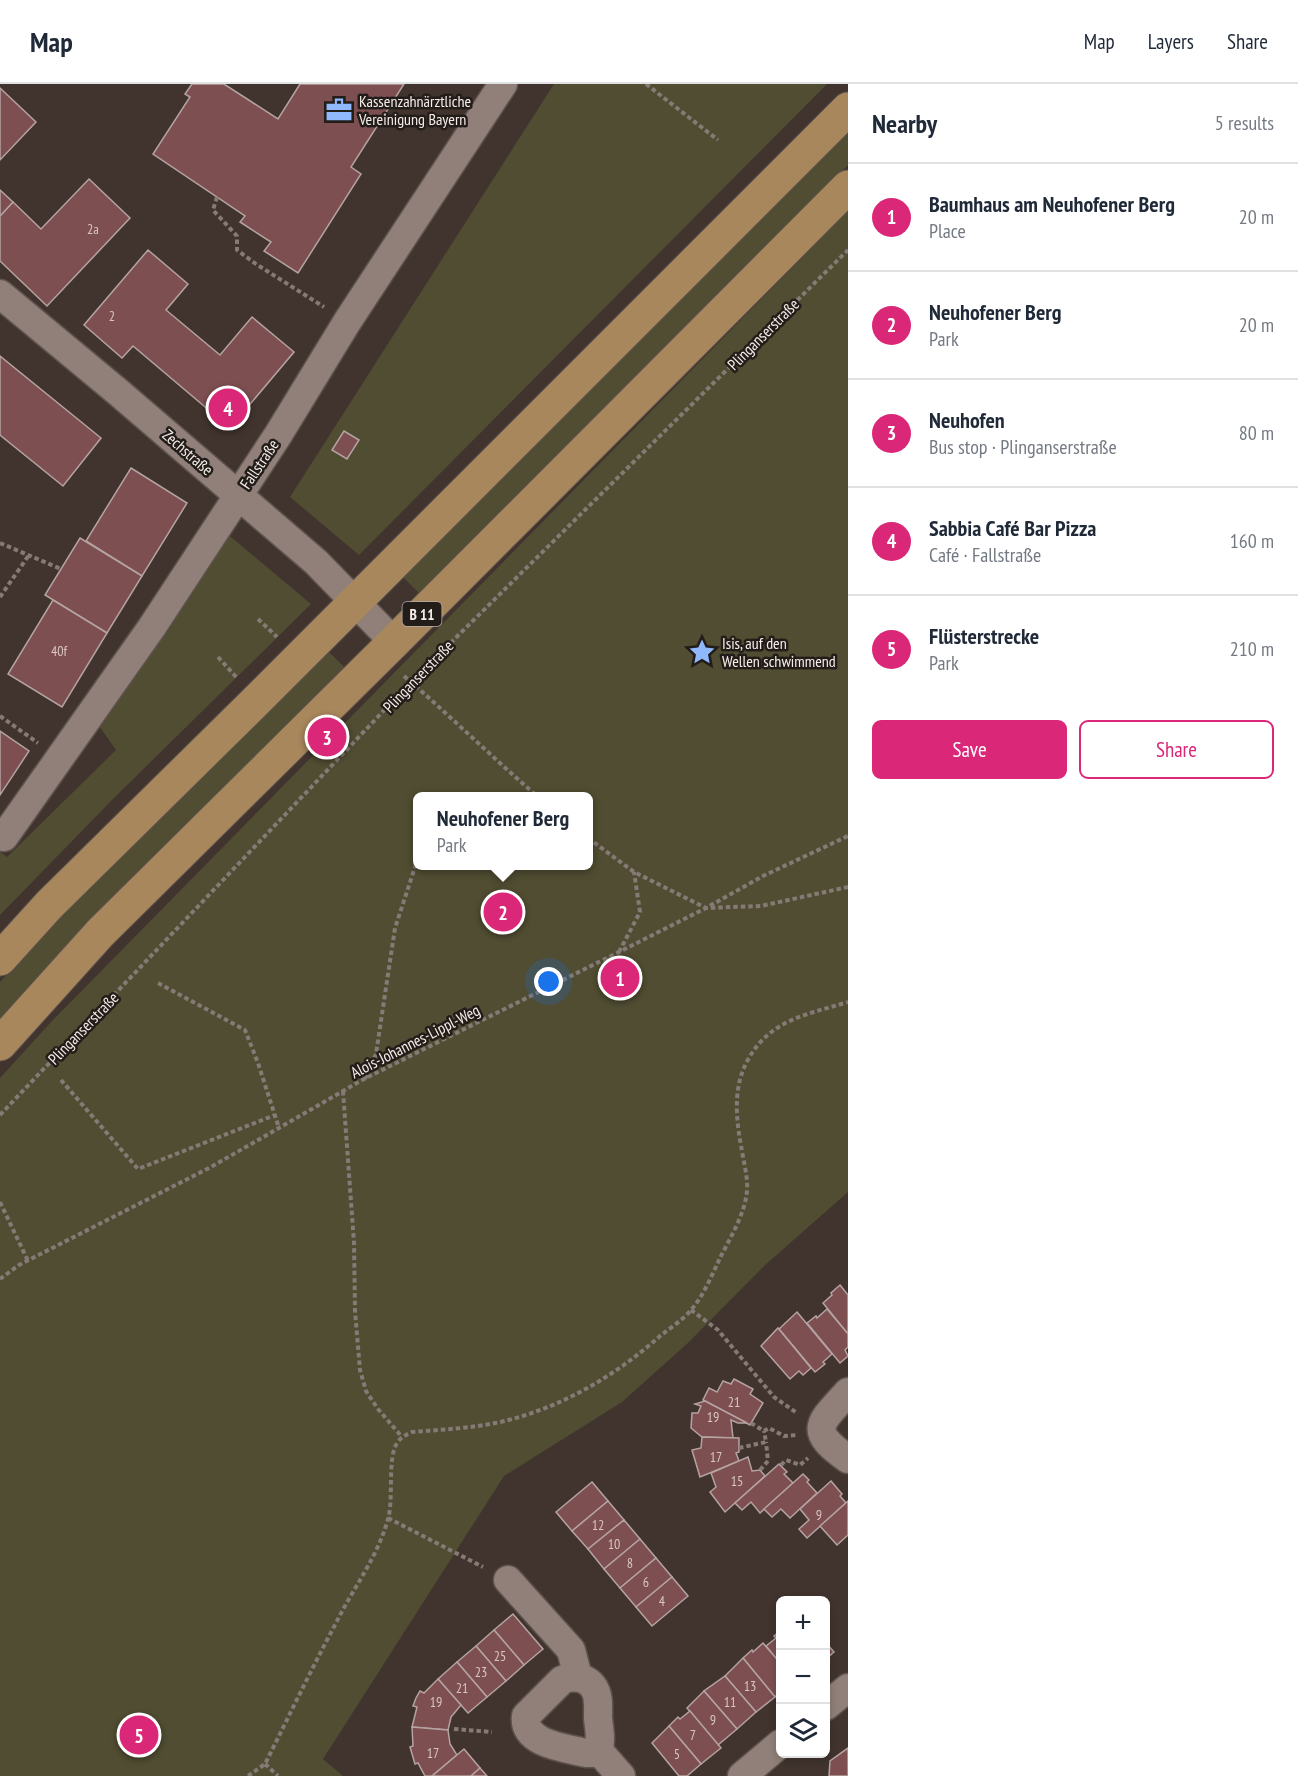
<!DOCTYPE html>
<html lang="en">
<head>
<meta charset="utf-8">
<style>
  :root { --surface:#fff; --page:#f2f2f3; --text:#1f2937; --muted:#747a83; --line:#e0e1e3; --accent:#db2777 }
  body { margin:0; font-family:"PT Sans Narrow",sans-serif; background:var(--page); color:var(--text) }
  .controls { position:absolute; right:18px; bottom:18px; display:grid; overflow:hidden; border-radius:9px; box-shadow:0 3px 9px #0003 }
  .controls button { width:54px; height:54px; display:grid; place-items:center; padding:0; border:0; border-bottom:2px solid var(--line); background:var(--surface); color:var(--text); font:30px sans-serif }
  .you { position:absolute; left:549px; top:898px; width:21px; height:21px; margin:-15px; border:4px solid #fff; border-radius:50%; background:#1a73e8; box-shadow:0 0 0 9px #1a73e833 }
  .badge { display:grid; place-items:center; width:39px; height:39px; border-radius:50%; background:var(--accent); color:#fff; font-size:20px; font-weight:700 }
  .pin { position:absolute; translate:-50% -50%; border:3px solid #fff; box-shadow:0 2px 6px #0006 }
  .popup { position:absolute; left:413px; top:708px; width:180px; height:78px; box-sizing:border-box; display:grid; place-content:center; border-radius:9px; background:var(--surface); filter:drop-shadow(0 2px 4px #0005); font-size:20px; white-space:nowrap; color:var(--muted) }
  .popup b { font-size:22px; color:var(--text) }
  .popup::after { content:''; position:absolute; left:50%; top:100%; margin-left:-12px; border:12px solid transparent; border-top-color:var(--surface) }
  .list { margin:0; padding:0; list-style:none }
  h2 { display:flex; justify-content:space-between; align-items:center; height:78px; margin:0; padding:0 24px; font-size:26px }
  h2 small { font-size:20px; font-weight:400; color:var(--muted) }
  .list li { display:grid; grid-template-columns:39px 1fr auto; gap:18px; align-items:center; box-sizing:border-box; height:108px; padding:0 24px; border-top:2px solid var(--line) }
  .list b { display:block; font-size:22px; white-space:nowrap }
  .list p { margin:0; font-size:20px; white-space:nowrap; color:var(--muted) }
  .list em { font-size:20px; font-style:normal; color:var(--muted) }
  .actions { display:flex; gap:12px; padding:18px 24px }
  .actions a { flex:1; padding:14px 0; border:2px solid var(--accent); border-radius:9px; text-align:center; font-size:21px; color:var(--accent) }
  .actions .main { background:var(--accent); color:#fff }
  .icon { flex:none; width:33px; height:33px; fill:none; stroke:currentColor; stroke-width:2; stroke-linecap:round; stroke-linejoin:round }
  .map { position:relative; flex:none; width:848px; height:1692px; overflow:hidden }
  header { display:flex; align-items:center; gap:36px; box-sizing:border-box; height:84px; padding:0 30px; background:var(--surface); border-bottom:2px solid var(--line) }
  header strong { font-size:28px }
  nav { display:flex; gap:33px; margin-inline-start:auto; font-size:21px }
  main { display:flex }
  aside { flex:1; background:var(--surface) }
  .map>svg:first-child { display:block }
</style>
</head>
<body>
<header>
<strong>Map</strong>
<nav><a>Map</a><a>Layers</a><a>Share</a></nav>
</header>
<main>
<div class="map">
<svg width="848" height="1692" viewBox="0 0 848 1692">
  <rect width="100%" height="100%" fill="#41342e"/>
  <!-- green -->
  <g fill="#504d32" fill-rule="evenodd">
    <path d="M554 0H827L359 471 290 413Z"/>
    <path d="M848 41V81L420 510 400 490Z"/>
    <path d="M848 127V1108L764 1182 689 1258 622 1318 504 1392 323 1675 343 1692H0V994L51 938ZM418 712H588V782H418Z"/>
    <path d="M225 448 311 520 112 716 0 831V768L7 773 116 666 97 639Z"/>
    <path d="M326 565 346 585 0 938V898L75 817Z"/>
  </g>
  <!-- building -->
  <g fill="#7d4f51" stroke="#b5a3a3" stroke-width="1.5">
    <path d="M192 0H224L278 35 300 0H404L351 83 361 90 298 189 264 167 271 158 240 138 245 132 153 70 190 13 185 10Z"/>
    <path d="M0 4 36 38 0 76Z"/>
    <path d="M89 95 130 134 47 222 0 177V132L13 118 41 145Z"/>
    <path d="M0 106 13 118 0 132Z"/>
    <path d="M148 166 188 200 166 226 220 271 252 233 294 268 230 344 133 262 122 274 84 241Z"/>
    <path d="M0 272 101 354 63 402 0 351Z"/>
    <path d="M344 347 359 356 347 375 332 366Z"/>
    <path d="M131 384 187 419 142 492 86 457Z"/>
    <path d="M80 454 142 492 107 549 45 511Z"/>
    <path d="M53 516 107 549 62 623 8 590Z"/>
    <path d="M0 647 29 667 0 711Z"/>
    <path d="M611 880 616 892 626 888 629 895 620 899 624 908 618 910 616 905 609 907 606 899 613 896 607 881Z"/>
    <path d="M840 1201 848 1211V1250L823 1219 832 1211 831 1209Z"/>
    <path d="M827 1225 848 1250V1263L845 1266 848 1272 840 1279 807 1239 816 1232 817 1234Z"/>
    <path d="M797 1228 832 1270 823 1278 825 1280 815 1288 779 1245Z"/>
    <path d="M778 1244 811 1284 803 1291 799 1287 790 1295 761 1262Z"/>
    <path d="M734 1295 753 1305 750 1310 763 1319 750 1341 703 1316 709 1304 717 1308 723 1297 731 1300Z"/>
    <path d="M705 1317 747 1339H738L731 1336 733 1354 702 1353 691 1344 692 1329H698L701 1322 695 1320Z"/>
    <path d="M702 1353 739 1354V1368L736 1369 739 1377 700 1393 692 1366 701 1364Z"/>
    <path d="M748 1373 752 1387 760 1386 765 1392 725 1428 710 1408 716 1403 711 1389Z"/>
    <path d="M779 1380 787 1388 784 1390 793 1399 760 1429 751 1418 742 1426 735 1419Z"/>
    <path d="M803 1390 809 1396 807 1398 817 1409 790 1434 781 1425 772 1433 764 1425Z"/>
    <path d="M831 1397 842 1410 840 1412 846 1419 807 1454 799 1445 809 1436 800 1425Z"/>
    <path d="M592 1398 608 1417 572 1447 556 1428Z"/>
    <path d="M608 1417 624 1436 588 1465 572 1447Z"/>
    <path d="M848 1417V1451L837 1461 820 1442Z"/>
    <path d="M624 1436 640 1455 604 1485 588 1465Z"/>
    <path d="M640 1455 656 1474 620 1504 604 1485Z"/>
    <path d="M656 1474 672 1493 636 1523 620 1504Z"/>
    <path d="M672 1493 688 1512 652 1542 636 1523Z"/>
    <path d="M513 1530 543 1565 524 1581 494 1546Z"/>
    <path d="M494 1546 524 1581 506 1597 476 1562Z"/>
    <path d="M780 1547V1579L766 1562 776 1554 774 1552Z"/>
    <path d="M763 1559 780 1579V1608L775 1613 743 1574 752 1566 753 1568Z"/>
    <path d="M826 1559 834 1568 826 1575Z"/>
    <path d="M476 1562 506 1597 487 1613 457 1578Z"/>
    <path d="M743 1574 775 1613 756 1628 725 1592Z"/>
    <path d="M457 1578 487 1613 468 1629 438 1595Z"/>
    <path d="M725 1592 756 1628 737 1645 704 1607Z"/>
    <path d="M438 1595 461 1621 451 1633 448 1646 412 1643 417 1623 413 1622 416 1614 420 1607 424 1609Z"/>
    <path d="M704 1607 737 1645 718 1661 687 1624Z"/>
    <path d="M690 1627 721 1664 701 1680 669 1642 678 1633 680 1635Z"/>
    <path d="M669 1642 701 1680 687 1692H679L652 1659Z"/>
    <path d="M412 1643 448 1646 450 1660 457 1671 432 1692H425L418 1679 415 1680 410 1663 413 1662Z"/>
    <path d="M848 1664V1692H829L830 1677Z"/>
    <path d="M464 1665 480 1684 471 1692H432Z"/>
    <path d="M480 1684 487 1692H471Z"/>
  </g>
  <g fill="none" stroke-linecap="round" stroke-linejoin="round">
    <!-- street casing -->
    <g stroke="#5d524d" stroke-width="31">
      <g id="street">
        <path d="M0 210 118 308 316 478 394 558"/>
        <path d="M4 753 152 543 278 351 347 238 503 0"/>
        <path d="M848 1308C819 1340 807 1346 848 1375"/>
        <path d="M508 1496 571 1566 578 1593"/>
        <path d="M826 1622 848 1604"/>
        <path d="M598 1666 592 1669H586C566 1664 522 1660 526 1632L562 1596C573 1591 589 1593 595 1606 599 1613 598 1625 598 1634 599 1645 602 1656 598 1666L621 1692"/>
        <path d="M742 1692 780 1660"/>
      </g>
    </g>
    <!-- primary casing -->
    <g stroke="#5d524d" stroke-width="35">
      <g id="primary">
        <path d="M0 875 49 821 255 618 848 25"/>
        <path d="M0 960 100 849 394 558 848 103"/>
      </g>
    </g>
    <!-- path -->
    <g stroke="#857a75" stroke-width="4" stroke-dasharray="4.5 3" stroke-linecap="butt">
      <path d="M646 0 718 56"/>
      <path d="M217 113 213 126 237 152V166L256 180 324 223"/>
      <path d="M0 459 61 485"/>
      <path d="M0 513 29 471"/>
      <path d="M258 535 277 553"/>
      <path d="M218 573 238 595"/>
      <path d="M404 592C449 631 492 673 537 712"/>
      <path d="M0 632 38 659"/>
      <path d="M588 754 634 788 706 824 761 822 848 803"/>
      <path d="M619 868 640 828 634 788"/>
      <path d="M607 874 609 880"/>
      <path d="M158 899 245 946 258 979 279 1044"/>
      <path d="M365 995 376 970 395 844 418 774"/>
      <path d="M61 996 138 1085 275 1031"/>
      <path d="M343 1007 354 1159 355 1227 360 1286 366 1307 378 1325 402 1353"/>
      <path d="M0 1031 411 598 848 166"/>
      <path d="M0 1118 28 1177"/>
      <path d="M0 1195 19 1181 211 1083 364 995 619 868 706 824 763 792 848 752"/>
      <path d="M691 1226 718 1246 774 1313 797 1329"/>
      <path d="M751 1339 764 1347 769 1344 784 1352 797 1351"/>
      <path d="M739 1364 766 1358 764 1347"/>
      <path d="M781 1381 786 1376 800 1381 808 1374"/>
      <path d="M760 1386 768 1377 766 1358"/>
      <path d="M388 1434 483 1483"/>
      <path d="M454 1645 492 1648"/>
      <path d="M265 1680 278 1692"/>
      <path d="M248 1692 265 1680C289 1632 312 1584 337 1537 354 1503 378 1472 388 1435 394 1414 387 1375 397 1359 401 1353 406 1351 412 1348 436 1346 460 1345 484 1341 549 1331 612 1295 660 1252 670 1244 683 1236 691 1226 704 1211 712 1191 720 1174 730 1154 745 1130 747 1107 748 1093 744 1080 742 1067 736 1036 732 1002 749 974 771 935 809 930 848 918"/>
    </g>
    <!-- street -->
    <use href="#street" stroke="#908079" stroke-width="28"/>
    <!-- primary -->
    <use href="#primary" stroke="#a9875d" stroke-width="33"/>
  </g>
  <!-- icons -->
  <defs>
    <g id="office-bare" transform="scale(2.07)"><path d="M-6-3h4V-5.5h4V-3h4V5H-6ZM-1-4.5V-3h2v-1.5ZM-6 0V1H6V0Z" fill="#90b8fd" stroke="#231d1a" stroke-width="2.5" paint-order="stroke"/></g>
    <g id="sight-bare" transform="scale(2.07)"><path d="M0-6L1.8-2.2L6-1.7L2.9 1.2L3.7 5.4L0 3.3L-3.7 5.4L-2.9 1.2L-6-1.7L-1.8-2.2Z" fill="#90b8fd" stroke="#231d1a" stroke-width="2.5" paint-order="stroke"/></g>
  </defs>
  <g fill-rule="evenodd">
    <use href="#office-bare" x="339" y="26"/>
    <use href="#sight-bare" x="702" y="568"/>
  </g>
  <g text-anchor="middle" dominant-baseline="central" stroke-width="5" stroke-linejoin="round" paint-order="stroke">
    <!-- number labels -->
    <g font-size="14" fill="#d8c6c3">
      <text x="93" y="145">2a</text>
      <text x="112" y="232">2</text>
      <text x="59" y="567">40f</text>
      <text x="734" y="1318">21</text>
      <text x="713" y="1333">19</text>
      <text x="716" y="1373">17</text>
      <text x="737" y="1397">15</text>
      <text x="819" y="1431">9</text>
      <text x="598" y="1441">12</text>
      <text x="614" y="1460">10</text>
      <text x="630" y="1479">8</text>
      <text x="646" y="1498">6</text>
      <text x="662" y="1517">4</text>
      <text x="500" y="1572">25</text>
      <text x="481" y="1588">23</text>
      <text x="750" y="1602">13</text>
      <text x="462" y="1604">21</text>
      <text x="436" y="1618">19</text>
      <text x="730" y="1618">11</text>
      <text x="713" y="1636">9</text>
      <text x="693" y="1651">7</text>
      <text x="433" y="1669">17</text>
      <text x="677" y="1670">5</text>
    </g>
    <!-- shield labels -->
    <rect fill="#231d1a" stroke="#b7afab" stroke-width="1.5" x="402.5" y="518" width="39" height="24" rx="4.5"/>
    <g font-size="15" font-weight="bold" fill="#f6ede9">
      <text x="422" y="530">B 11</text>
    </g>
    <!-- poi labels -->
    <g font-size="16" fill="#f6ede9" stroke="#231d1a" text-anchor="start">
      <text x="359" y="17">Kassenzahnärztliche<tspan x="359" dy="18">Vereinigung Bayern</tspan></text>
      <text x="722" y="559">Isis, auf den<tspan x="722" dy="18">Wellen schwimmend</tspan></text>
    </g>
    <!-- street labels -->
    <g font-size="16" fill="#f6ede9" stroke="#231d1a">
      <text transform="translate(763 250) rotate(-45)">Plinganserstraße</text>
      <text transform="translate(188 368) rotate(41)">Zechstraße</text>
      <text transform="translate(259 380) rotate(-56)">Fallstraße</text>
      <text transform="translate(418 592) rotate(-46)">Plinganserstraße</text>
      <text transform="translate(83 944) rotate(-46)">Plinganserstraße</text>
      <text transform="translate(415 957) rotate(-27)">Alois-Johannes-Lippl-Weg</text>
    </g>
  </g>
</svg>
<div class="controls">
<button>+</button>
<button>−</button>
<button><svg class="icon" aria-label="layers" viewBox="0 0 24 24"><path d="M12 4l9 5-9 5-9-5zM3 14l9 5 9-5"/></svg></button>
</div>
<div class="you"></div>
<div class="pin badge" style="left:620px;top:894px">1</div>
<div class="pin badge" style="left:503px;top:828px">2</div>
<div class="popup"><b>Neuhofener Berg</b>Park</div>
<div class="pin badge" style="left:327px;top:653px">3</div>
<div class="pin badge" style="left:228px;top:324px">4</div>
<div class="pin badge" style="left:139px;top:1651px">5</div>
</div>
<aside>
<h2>Nearby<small>5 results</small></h2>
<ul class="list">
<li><span class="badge">1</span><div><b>Baumhaus am Neuhofener Berg</b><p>Place</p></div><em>20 m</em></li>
<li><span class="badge">2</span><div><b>Neuhofener Berg</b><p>Park</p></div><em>20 m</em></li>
<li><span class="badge">3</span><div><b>Neuhofen</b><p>Bus stop · Plinganserstraße</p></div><em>80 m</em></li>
<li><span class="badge">4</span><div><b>Sabbia Café Bar Pizza</b><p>Café · Fallstraße</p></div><em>160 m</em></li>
<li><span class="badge">5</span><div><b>Flüsterstrecke</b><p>Park</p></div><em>210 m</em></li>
</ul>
<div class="actions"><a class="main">Save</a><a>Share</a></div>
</aside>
</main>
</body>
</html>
